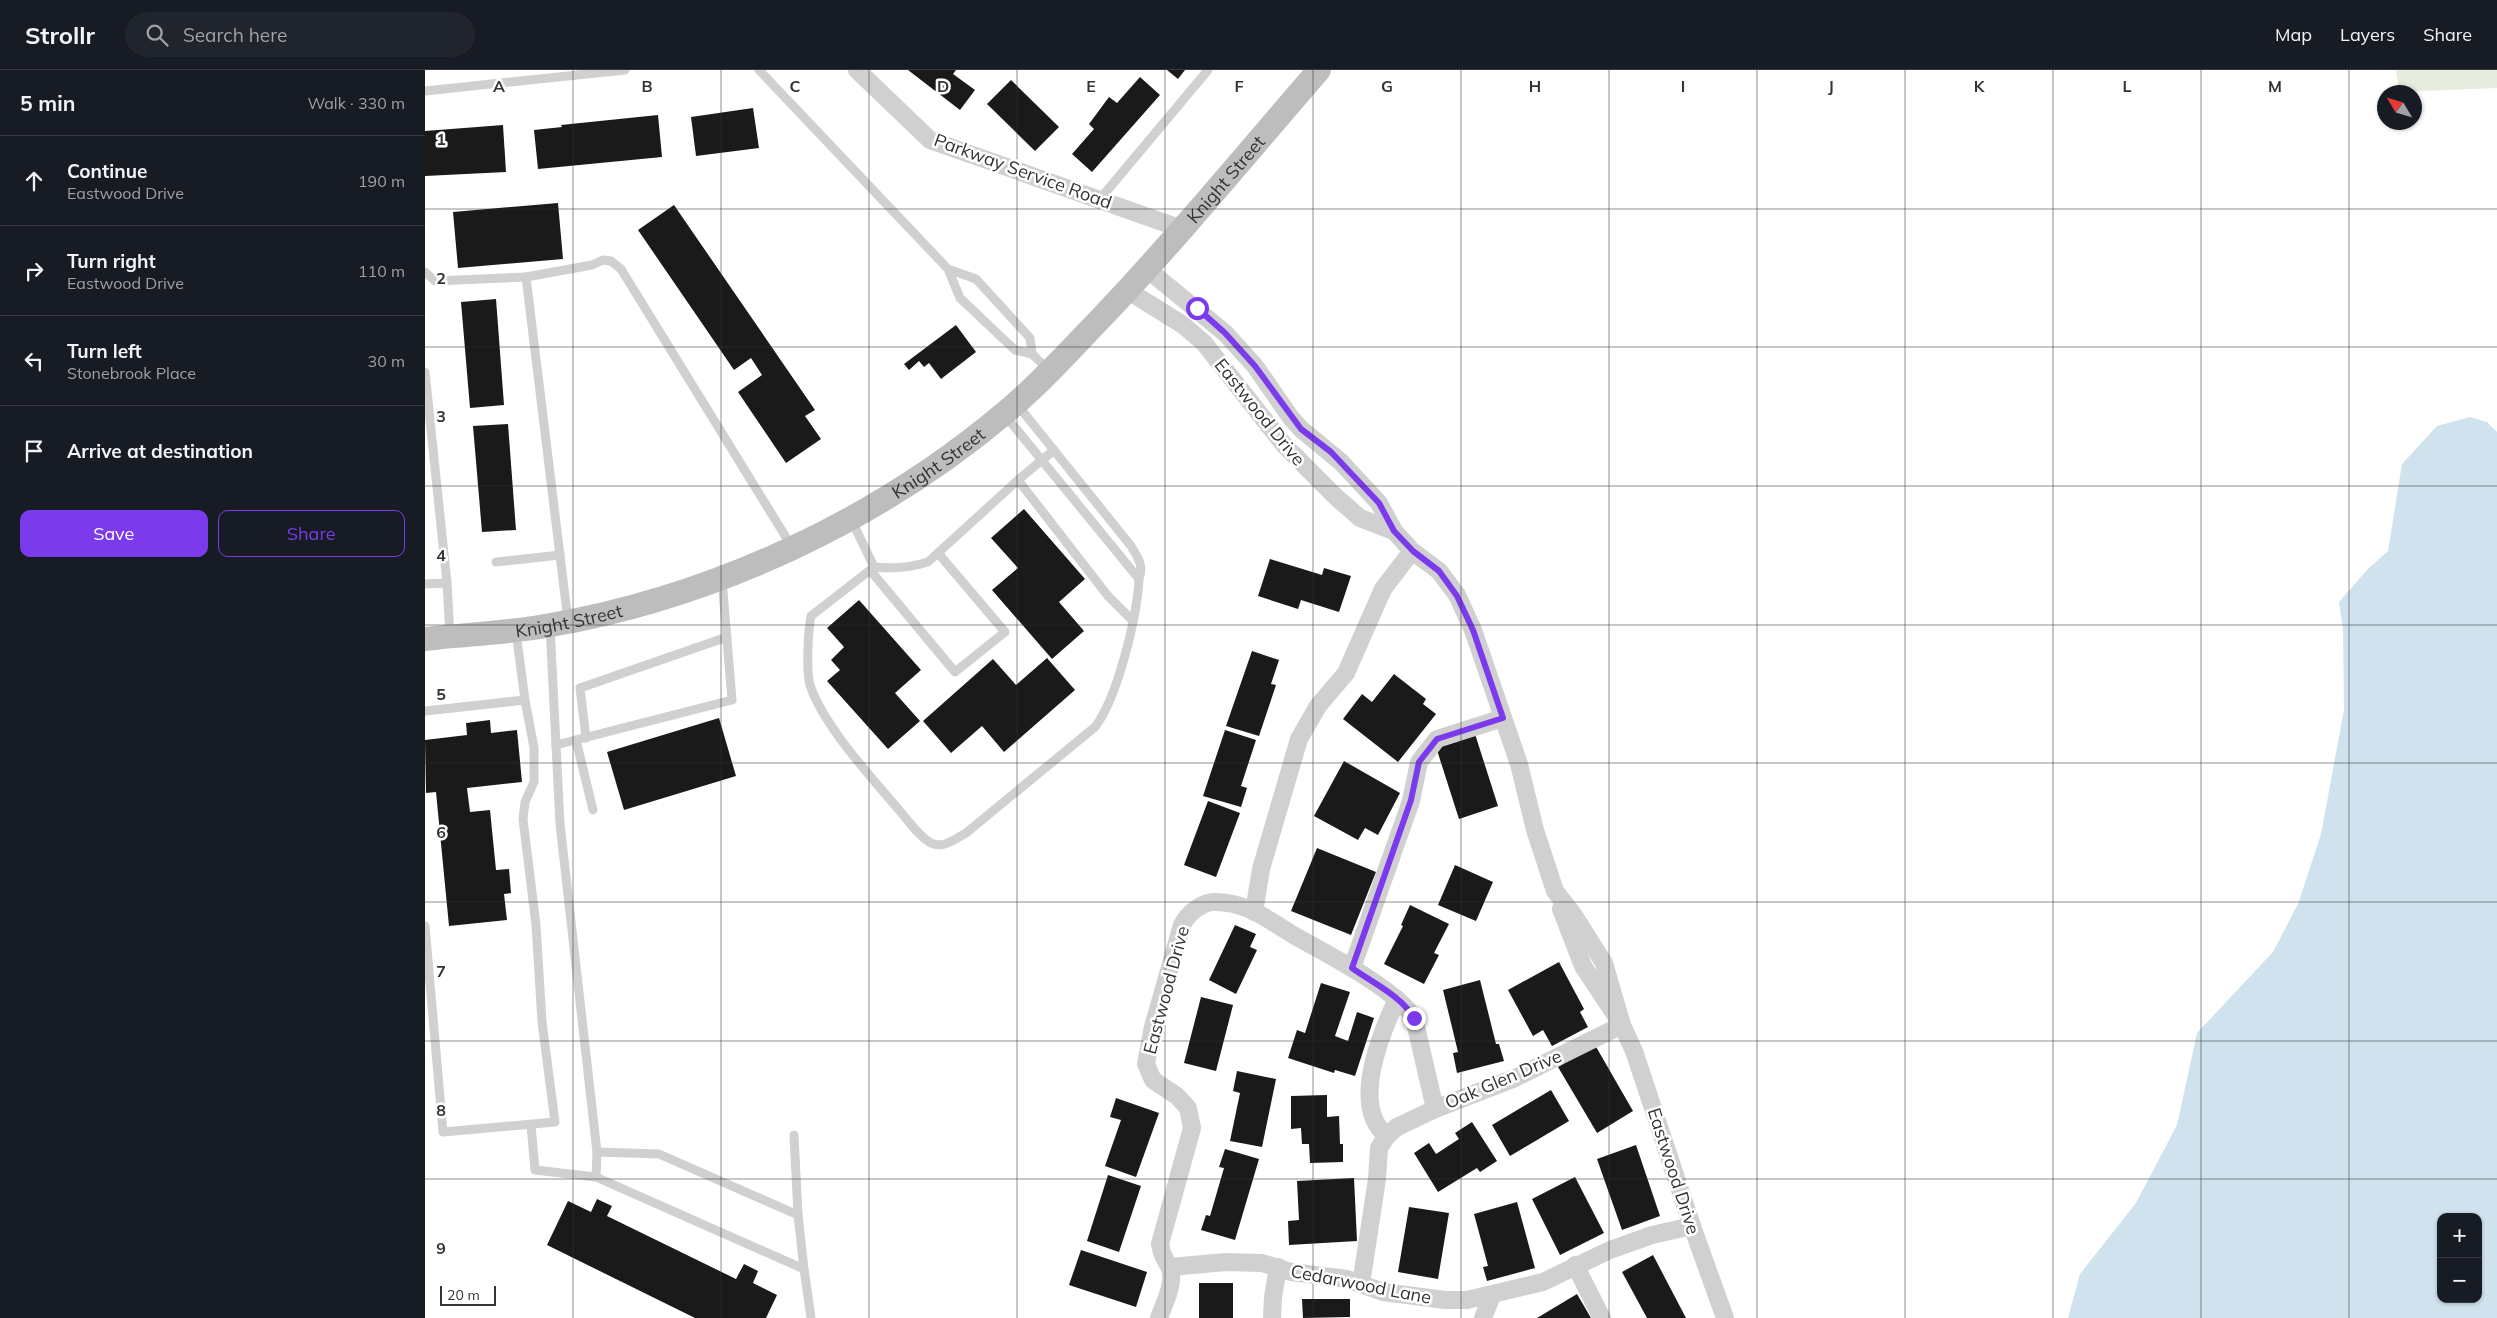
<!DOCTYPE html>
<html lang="en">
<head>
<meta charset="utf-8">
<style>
  :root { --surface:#171b24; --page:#20242c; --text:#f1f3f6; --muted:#9ea1a6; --line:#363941; --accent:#7c3aed }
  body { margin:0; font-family:Mulish,sans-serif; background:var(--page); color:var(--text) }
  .controls { position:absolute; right:15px; bottom:15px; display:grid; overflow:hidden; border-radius:10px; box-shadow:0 1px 4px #0004 }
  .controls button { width:45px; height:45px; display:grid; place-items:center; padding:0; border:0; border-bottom:1px solid var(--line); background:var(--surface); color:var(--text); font:25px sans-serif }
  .compass { position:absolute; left:1952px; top:15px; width:45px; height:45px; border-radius:50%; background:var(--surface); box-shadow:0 1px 4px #0004; rotate:308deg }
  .scale { position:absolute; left:15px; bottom:12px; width:56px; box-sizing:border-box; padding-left:5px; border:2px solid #333; border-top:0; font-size:14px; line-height:18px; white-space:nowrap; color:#333; -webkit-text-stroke:4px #fff; paint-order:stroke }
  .stop { position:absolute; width:15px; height:15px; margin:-11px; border:4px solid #7c3aed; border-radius:50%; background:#fff }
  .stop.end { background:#7c3aed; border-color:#fff; box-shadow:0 1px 5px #0008 }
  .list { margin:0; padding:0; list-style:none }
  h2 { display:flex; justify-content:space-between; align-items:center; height:65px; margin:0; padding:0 20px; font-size:21px }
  h2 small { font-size:16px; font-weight:400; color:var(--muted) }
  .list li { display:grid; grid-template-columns:32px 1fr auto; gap:15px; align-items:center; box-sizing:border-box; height:90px; padding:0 20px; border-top:1px solid var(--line) }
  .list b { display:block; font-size:19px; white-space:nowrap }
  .list p { margin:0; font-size:16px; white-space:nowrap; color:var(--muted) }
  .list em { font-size:16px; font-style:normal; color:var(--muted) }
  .actions { display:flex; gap:10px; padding:15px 20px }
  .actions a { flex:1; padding:11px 0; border:1px solid var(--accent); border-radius:10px; text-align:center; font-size:18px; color:var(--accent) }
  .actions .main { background:var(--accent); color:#fff }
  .icon { flex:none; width:28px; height:28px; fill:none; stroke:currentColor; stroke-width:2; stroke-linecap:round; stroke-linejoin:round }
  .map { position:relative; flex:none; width:2072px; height:1248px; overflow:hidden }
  header { display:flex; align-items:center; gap:30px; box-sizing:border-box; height:70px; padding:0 25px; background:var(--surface); border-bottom:1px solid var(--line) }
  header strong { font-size:24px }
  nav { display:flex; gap:28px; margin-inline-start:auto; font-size:18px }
  .search { width:350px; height:45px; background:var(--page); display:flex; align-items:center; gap:12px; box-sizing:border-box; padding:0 18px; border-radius:28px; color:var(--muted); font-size:19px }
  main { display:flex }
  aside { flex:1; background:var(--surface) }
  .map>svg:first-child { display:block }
</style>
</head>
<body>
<header>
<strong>Strollr</strong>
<div class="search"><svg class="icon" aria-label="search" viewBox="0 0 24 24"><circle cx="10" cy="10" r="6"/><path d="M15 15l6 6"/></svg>Search here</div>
<nav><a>Map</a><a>Layers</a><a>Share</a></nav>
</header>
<main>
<aside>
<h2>5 min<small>Walk · 330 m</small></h2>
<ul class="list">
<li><svg class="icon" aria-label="ahead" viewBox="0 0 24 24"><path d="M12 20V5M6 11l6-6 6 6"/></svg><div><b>Continue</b><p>Eastwood Drive</p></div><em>190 m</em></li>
<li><svg class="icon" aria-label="right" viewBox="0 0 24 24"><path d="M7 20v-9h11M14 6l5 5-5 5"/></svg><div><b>Turn right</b><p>Eastwood Drive</p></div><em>110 m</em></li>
<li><svg class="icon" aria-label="left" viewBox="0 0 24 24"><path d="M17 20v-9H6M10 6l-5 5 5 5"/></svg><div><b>Turn left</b><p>Stonebrook Place</p></div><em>30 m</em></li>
<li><svg class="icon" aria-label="arrive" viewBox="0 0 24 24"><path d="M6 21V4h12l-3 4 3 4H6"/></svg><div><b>Arrive at destination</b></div></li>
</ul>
<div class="actions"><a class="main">Save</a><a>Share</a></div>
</aside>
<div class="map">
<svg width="2072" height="1248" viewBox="0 0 2072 1248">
  <rect width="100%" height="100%" fill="#fff"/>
  <!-- green -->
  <path fill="#e6ecdf" d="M1971 0H2072V18L1974 22Z"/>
  <!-- water -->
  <path fill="#cfe2ee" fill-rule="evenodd" d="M2045 347 2062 352 2072 362V1248H1643L1655 1204 1711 1133 1752 1055 1772 963 1848 882 1873 834 1896 764 1919 640 1918 559 1914 532 1942 500 1963 481 1977 394 2012 356ZM2016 1147H2053V1229H2016Z"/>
  <!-- building -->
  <g fill="#1a1a1a">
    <path d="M483 0H531L528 4 550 20 535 40Z"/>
    <path d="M742 0H760L753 9Z"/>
    <path d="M715 7 735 25 667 102 647 84 669 59 664 54 684 27 692 33Z"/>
    <path d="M586 10 634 57 610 81 562 34Z"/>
    <path d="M328 38 334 78 271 86 266 47Z"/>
    <path d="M233 45 237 87 113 99 109 60 137 57 136 55Z"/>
    <path d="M78 55 81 102 0 106V61Z"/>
    <path d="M133 133 138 189 33 198 28 142Z"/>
    <path d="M249 135 390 340 380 346 396 369 361 393 313 322 337 305 326 288 309 300 213 160Z"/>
    <path d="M71 229 79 335 45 338 36 232Z"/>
    <path d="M531 255 551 282 516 309 504 293 499 297 494 291 484 300 479 294Z"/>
    <path d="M83 354 91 460 57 462 48 356Z"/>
    <path d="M599 439 660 509 634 532 659 561 627 589 567 520 593 498 566 468Z"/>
    <path d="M845 489 897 505 899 498 926 506 914 542 876 530 873 539 833 526Z"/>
    <path d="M434 530 496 600 470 623 495 651 463 679 402 611 415 600 406 590 419 577 402 558Z"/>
    <path d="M827 581 854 590 846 614 851 615 834 666 801 656Z"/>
    <path d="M622 588 650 620 579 682 557 656 526 683 498 651 568 589 591 615Z"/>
    <path d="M969 604 1001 629 998 634 1011 644 973 692 918 649 937 624 947 632Z"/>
    <path d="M294 648 311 706 199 740 182 682Z"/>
    <path d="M65 650 66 663 92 660 97 712 42 718 45 742 65 740 71 800 84 799 86 823 79 824 82 850 24 856 11 722 1 723 0 670 42 665 41 653Z"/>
    <path d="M800 660 831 670 816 716 822 718 816 737 778 726Z"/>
    <path d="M1050 664 1073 736 1034 749 1011 677Z"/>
    <path d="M919 691 975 723 953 765 940 758 933 770 889 746Z"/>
    <path d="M783 731 815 743 791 807 759 795Z"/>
    <path d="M892 778 951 802 926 865 866 841Z"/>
    <path d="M1030 795 1068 812 1051 851 1013 835Z"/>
    <path d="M985 835 1024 854 1009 883 1014 885 999 914 959 894 978 856 976 855Z"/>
    <path d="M810 855 831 864 825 877 832 880 811 924 784 910Z"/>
    <path d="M1134 892 1159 939 1155 942 1163 957 1127 976 1118 960 1108 966 1083 920Z"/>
    <path d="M1055 910 1071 974H1074L1079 991 1032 1003 1028 983 1033 982 1018 920Z"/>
    <path d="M896 913 925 922 910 966 923 971 932 942 949 948 930 1006 910 1000 909 1003 863 988 872 960 880 963Z"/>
    <path d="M776 927 808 935 791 1001 759 993Z"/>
    <path d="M1170 975 1208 1041 1172 1063 1133 997Z"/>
    <path d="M812 1001 851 1009 837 1077 805 1071 815 1023 808 1021Z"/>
    <path d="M1126 1020 1144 1051 1085 1086 1067 1055Z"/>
    <path d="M902 1025V1047L914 1046 915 1074H918V1092L885 1093 884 1074H877L876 1058 866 1059V1026Z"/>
    <path d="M691 1028 734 1043 711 1107 680 1096 696 1050 685 1047Z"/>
    <path d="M1047 1052 1072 1091 1055 1102 1052 1098 1013 1122 989 1083 1004 1073 1011 1084 1034 1069 1030 1063Z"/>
    <path d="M1211 1075 1235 1146 1197 1160 1172 1089Z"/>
    <path d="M800 1079 834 1089 810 1170 776 1160 781 1145 785 1146 799 1098 794 1097Z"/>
    <path d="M683 1105 716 1116 694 1182 662 1171Z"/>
    <path d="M1150 1107 1179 1163 1135 1185 1107 1129Z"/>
    <path d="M929 1108 932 1171 864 1175 863 1151 874 1150 872 1111Z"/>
    <path d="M172 1129 187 1136 182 1146 311 1209 319 1194 333 1201 328 1213 352 1225 341 1248H270L122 1175 143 1131 166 1142Z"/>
    <path d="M1092 1132 1110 1198 1062 1211 1058 1197 1063 1196 1049 1144Z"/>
    <path d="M984 1137 1024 1143 1013 1209 973 1202Z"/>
    <path d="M656 1180 722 1202 711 1237 644 1215Z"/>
    <path d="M1228 1185 1261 1248H1222L1197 1202Z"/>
    <rect x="774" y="1213" width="34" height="35"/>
    <path d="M1152 1224 1166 1248H1112Z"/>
    <path d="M877 1229H925V1247L878 1248Z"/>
  </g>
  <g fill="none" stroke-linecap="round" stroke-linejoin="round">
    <!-- lane -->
    <g stroke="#d0d0d0" stroke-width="9">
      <path d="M334 0 523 199 535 228 590 280 607 284 605 268 551 209 523 199"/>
      <path d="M0 21 200 0"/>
      <path d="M675 129 783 0"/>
      <path d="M0 202 10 211 101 207 167 195 178 190 186 191 196 199 367 477"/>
      <path d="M101 207 143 551"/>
      <path d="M607 284 625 301"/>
      <path d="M0 302 22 513 25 566"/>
      <path d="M579 344 714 509C719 495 713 488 706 476L591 333"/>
      <path d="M593 410 629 380"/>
      <path d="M426 449 449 497"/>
      <path d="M71 492 135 485"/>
      <path d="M445 500 530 602 580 562 513 483"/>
      <path d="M0 514 22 513"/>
      <path d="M708 551 683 526 593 410 503 492C484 498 468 499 449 497L386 546C383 561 381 601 385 615 398 655 446 707 474 740 483 750 493 766 506 773 518 779 530 769 541 763L670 657C693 627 712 546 714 509"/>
      <path d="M125 556 135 754 172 1082 171 1107"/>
      <path d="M0 641 100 630 91 562"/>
      <path d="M161 668 155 618 302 567"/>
      <path d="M151 670 168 740"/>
      <path d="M131 675 307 630 297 509"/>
      <path d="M0 856 18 1062 130 1052 117 952 111 855 98 749 100 732 109 712V678L100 630"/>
      <path d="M106 1055 110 1100 171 1107 379 1199 373 1145 234 1084 172 1082"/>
      <path d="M369 1065 373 1145"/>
      <path d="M379 1199 386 1248"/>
    </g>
    <!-- street -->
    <g stroke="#d0d0d0" stroke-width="18">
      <path d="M432 0 505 70 757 159"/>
      <path d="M722 199 800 263 830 296 866 348 876 359 916 392 954 433 969 461 987 481 1014 501 1032 525 1048 560 1094 694 1110 760 1130 821 1148 844 1179 893 1197 955"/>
      <path d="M702 220 758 255 779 273 860 376 911 427 935 448 969 461"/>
      <path d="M1136 839 1158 896 1197 955 1209 981 1267 1156 1300 1248"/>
      <path d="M829 842 836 799 874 669 893 636 921 603 958 519 987 481"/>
      <path d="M927 898 986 731 994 692 1012 669 1078 648"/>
      <path d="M962 1066C925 1037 956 963 972 929"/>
      <path d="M1150 1195 1177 1248"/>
      <path d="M745 1197 801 1192 837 1193 866 1202 922 1209 958 1222 1020 1230H1042L1118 1212 1185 1180 1227 1165 1267 1156"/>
      <path d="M936 1214 952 1109 954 1078 962 1066 972 1057 1010 1039 1090 1008 1197 955"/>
      <path d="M734 1248C739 1234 750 1213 745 1199 741 1189 737 1188 735 1174L767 1058 763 1038 752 1026 728 1010 721 994 728 957 757 855C763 843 777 832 790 832 801 832 814 835 824 839 840 846 855 857 870 866 902 884 971 919 989 948L1010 1039"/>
      <path d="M847 1248 848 1227 853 1197"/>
      <path d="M1058 1248 1067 1225"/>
    </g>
    <!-- secondary -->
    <path stroke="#bdbdbd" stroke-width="24" id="s1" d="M0 569C42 564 85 563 126 555 291 526 453 450 581 342 617 312 647 278 679 245 754 166 823 82 894 0"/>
  </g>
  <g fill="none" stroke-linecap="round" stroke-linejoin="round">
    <!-- route -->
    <path stroke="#7c3aed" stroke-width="6" d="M772 238 800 263 830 296 876 359 906 382 954 433 969 461 988 481 1014 501 1032 526 1048 560 1078 648 1012 669 994 692 986 730 927 898C948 913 976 926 989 948"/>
  </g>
  <!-- grid -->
  <path fill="none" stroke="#333" stroke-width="1" stroke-opacity="0.55" d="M148 0V1248M296 0V1248M444 0V1248M592 0V1248M740 0V1248M888 0V1248M1036 0V1248M1184 0V1248M1332 0V1248M1480 0V1248M1628 0V1248M1776 0V1248M1924 0V1248M0 139H2072M0 277H2072M0 416H2072M0 555H2072M0 693H2072M0 832H2072M0 971H2072M0 1109H2072"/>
  <g text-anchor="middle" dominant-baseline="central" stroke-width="5" stroke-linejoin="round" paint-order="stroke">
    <!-- street labels -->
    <g font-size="18" fill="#333" stroke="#fff">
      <text transform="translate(598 101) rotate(20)">Parkway Service Road</text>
      <text stroke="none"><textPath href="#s1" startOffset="955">Knight Street</textPath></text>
      <text transform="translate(835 342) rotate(51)">Eastwood Drive</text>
      <text stroke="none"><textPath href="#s1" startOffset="550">Knight Street</textPath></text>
      <text stroke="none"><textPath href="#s1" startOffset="145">Knight Street</textPath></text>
      <text transform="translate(741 920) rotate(-75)">Eastwood Drive</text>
      <text transform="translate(1078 1009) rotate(-23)">Oak Glen Drive</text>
      <text transform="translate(1249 1101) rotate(72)">Eastwood Drive</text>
      <text transform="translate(936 1214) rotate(11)">Cedarwood Lane</text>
    </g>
  </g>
  <g font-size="16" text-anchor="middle" font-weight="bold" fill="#333" stroke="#fff" stroke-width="5" stroke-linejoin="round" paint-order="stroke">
    <text x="74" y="22">A</text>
    <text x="222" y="22">B</text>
    <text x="370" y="22">C</text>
    <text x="518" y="22">D</text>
    <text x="666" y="22">E</text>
    <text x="814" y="22">F</text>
    <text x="962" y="22">G</text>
    <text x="1110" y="22">H</text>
    <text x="1258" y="22">I</text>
    <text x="1406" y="22">J</text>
    <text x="1554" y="22">K</text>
    <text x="1702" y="22">L</text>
    <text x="1850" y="22">M</text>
    <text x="16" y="75">1</text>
    <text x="16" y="214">2</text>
    <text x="16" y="352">3</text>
    <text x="16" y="491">4</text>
    <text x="16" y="630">5</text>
    <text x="16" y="768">6</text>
    <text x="16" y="907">7</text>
    <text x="16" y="1046">8</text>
    <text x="16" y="1184">9</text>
  </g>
</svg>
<div class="controls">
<button>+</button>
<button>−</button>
</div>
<svg class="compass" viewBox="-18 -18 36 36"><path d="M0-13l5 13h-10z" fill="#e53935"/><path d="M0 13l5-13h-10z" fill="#9ea1a6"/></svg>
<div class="scale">20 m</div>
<div class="stop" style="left:772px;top:238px"></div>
<div class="stop end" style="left:989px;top:948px"></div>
</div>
</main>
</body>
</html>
